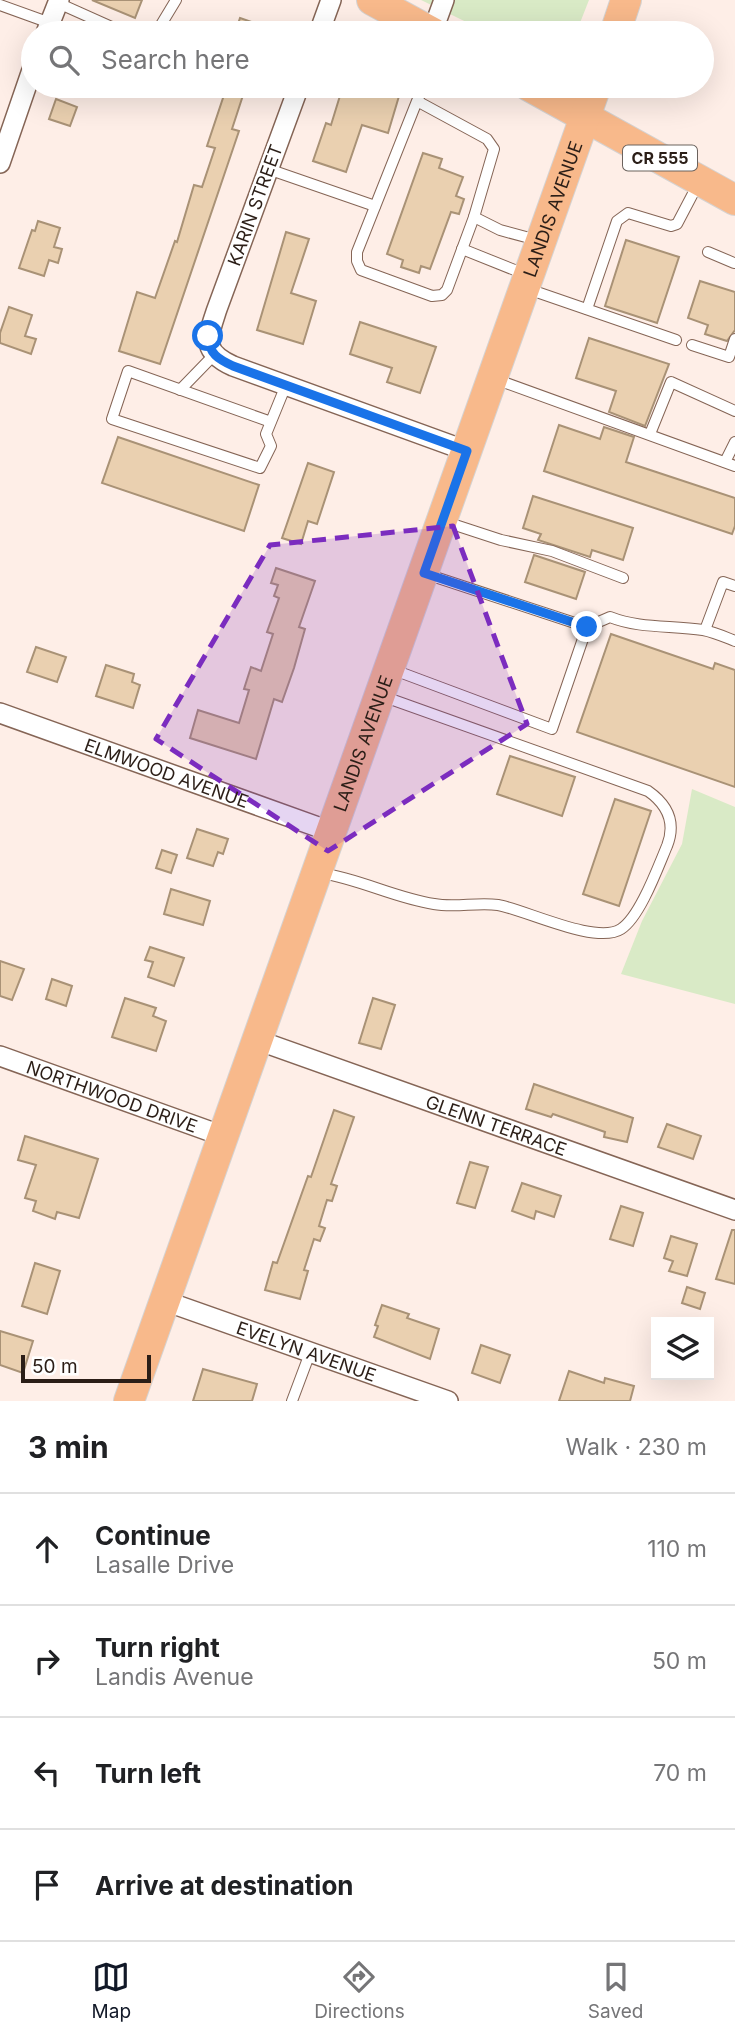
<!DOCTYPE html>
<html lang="en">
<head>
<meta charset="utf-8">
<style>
  :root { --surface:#fff; --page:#f2f2f2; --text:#202124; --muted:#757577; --line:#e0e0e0; --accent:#111827 }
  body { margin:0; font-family:Inter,sans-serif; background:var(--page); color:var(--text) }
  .controls { position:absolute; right:21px; bottom:21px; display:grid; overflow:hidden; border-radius:0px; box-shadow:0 7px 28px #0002 }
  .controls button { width:63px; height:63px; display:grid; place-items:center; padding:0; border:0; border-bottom:2px solid var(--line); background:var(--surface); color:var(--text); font:35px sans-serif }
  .scale { position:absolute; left:21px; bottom:18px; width:130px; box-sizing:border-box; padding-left:7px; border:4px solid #2b1e17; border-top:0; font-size:19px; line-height:24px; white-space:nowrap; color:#2b1e17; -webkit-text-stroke:5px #fff; paint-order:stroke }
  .stop { position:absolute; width:21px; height:21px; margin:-16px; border:5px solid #1a73e8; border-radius:50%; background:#fff }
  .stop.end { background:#1a73e8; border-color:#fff; box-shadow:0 2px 7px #0008 }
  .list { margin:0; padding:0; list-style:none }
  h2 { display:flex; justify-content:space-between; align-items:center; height:91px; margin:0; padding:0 28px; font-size:30px }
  h2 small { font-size:23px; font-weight:400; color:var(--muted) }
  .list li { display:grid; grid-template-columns:46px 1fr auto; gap:21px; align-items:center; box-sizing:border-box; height:112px; padding:0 28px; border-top:2px solid var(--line) }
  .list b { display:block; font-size:26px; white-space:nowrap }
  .list p { margin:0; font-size:23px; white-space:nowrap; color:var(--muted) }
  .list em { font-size:23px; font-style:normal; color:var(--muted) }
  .icon { flex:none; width:38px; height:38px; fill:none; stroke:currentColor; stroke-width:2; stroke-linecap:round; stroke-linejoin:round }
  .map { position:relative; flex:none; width:735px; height:1401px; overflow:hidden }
  .search { position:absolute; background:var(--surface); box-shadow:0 7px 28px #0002; left:21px; right:21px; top:21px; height:77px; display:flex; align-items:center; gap:18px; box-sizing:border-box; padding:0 24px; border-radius:38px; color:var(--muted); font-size:26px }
  .sheet { height:539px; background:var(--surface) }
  nav { display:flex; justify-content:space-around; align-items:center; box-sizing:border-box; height:98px; border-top:2px solid var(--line); background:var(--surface); font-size:19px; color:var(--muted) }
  nav a { display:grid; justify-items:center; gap:4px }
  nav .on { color:var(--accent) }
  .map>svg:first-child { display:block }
</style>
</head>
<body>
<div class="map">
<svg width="735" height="1401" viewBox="0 0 735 1401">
  <rect width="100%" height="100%" fill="#feeee7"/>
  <!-- green -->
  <g fill="#d9eac6">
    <path d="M421 0H589L576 33H489Z"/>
    <path d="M692 789 735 807V1004L621 974 642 921 682 844Z"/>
  </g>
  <!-- building -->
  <g fill="#ead0b0" stroke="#a99276" stroke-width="2">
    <path d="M92 0H142L135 18Z"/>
    <path d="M240 18 278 31 277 33H235Z"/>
    <path d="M227 86H246L232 129 239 131 160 364 119 351 137 292 155 298 175 241 177 242 194 185 202 187 215 148 207 146Z"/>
    <path d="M343 86H402L388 133 362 125 346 172 313 161 326 123 331 125Z"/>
    <path d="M56 99 77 107 70 126 49 119Z"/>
    <path d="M423 153 442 159 439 168 463 177 456 196 464 199 459 214 451 212 430 269 421 266 419 273 401 267 403 260 387 254Z"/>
    <path d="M38 221 60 228 54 247 62 249 58 263 49 260 44 276 19 268 32 230 35 231Z"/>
    <path d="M286 232 309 239 291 293 316 301 303 344 257 330Z"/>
    <path d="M626 240 679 257 657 323 605 306Z"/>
    <path d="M700 281 735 292V330L727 341 705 334 708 325 688 318Z"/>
    <path d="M9 307 32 315 25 336 36 339 31 354 0 343V333Z"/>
    <path d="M360 322 436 347 420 393 387 382 392 368 350 354Z"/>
    <path d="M589 338 669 364 645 426 609 412 616 391 576 378Z"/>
    <path d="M559 425 600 439 604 427 634 437 626 462 735 498V526L732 534 544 471Z"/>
    <path d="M118 437 259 485 244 531 102 483Z"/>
    <path d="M308 463 334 472 317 524 308 521 301 544 282 538Z"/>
    <path d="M533 496 633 528 623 560 592 550 590 557 538 540 541 534 523 528Z"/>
    <path d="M534 555 585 572 576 599 525 582Z"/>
    <path d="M276 568 315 581 299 627 305 629 294 668 282 702 274 699 256 759 190 738 198 710 239 723 249 690 244 689 251 667 261 671 273 634 267 632 279 598 274 596 278 585 271 583Z"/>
    <path d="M611 634 713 669 715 663 735 670V787L577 732Z"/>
    <path d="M36 647 66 657 57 682 27 672Z"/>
    <path d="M106 665 134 674 132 682 140 685 133 708 96 696Z"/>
    <path d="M510 756 575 777 562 816 497 794Z"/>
    <path d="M615 799 651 811 619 906 583 894Z"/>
    <path d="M197 829 228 839 223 854 218 852 213 866 187 858Z"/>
    <path d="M162 850 177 855 171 873 156 868Z"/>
    <path d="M171 889 210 901 203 925 164 914Z"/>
    <path d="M150 947 184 958 174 986 148 977 153 962 145 960Z"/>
    <path d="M0 961 24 969 12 1000 0 996Z"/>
    <path d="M52 979 72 986 66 1006 46 999Z"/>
    <path d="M125 998 156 1008 153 1016 166 1021 156 1051 112 1037Z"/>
    <path d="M373 998 395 1005 381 1049 359 1043Z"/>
    <path d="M534 1084 633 1118 627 1142 604 1137 605 1132 553 1114 551 1117 526 1109Z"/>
    <path d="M334 1110 354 1117 331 1184 337 1186 332 1201 327 1200 319 1226 325 1228 320 1241 314 1239 304 1270 308 1271 300 1299 265 1290 273 1262 277 1263 308 1176 311 1177Z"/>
    <path d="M667 1124 701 1136 693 1159 658 1147Z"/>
    <path d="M25 1136 98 1159 79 1218 57 1212 55 1219 33 1211 36 1201 25 1198 36 1165 18 1160Z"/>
    <path d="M470 1162 488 1167 475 1208 457 1203Z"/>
    <path d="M522 1183 561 1196 554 1217 536 1211 534 1219 512 1211Z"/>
    <path d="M621 1206 643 1213 633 1246 610 1239Z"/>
    <path d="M732 1230H735V1284L716 1279Z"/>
    <path d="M671 1236 697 1244 687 1276 669 1271 673 1261 664 1258Z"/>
    <path d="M35 1263 60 1271 47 1314 22 1306Z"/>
    <path d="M687 1287 705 1293 700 1309 682 1303Z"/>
    <path d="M382 1305 409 1314 407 1318 439 1329 430 1359 374 1337 378 1326 375 1325Z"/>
    <path d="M0 1331 33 1341 23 1373 0 1365Z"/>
    <path d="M481 1345 510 1355 500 1383 472 1373Z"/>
    <path d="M203 1369 257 1384 252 1401H193Z"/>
    <path d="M569 1371 604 1383 605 1378 634 1386 630 1401H559Z"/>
  </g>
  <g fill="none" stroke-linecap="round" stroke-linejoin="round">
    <!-- service casing -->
    <g stroke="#856556" stroke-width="12">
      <g id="service">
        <path d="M58 3 125 33"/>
        <path d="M0 5 50 23"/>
        <path d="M156 33 176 0"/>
        <path d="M417 101 357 252V261L361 270 432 296 442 295 447 290 474 217 494 149 487 139 417 101 424 86"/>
        <path d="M268 169 375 206"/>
        <path d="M474 217 500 230 537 240"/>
        <path d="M462 249 527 275"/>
        <path d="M708 252 734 263"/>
        <path d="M528 289 676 340"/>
        <path d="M587 309 617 221 628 213 671 226 677 224 698 184"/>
        <path d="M692 345 729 357 735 339"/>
        <path d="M495 379 735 466"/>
        <path d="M180 390 214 355"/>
        <path d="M271 422 128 371 112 419 260 468 271 446 266 434 286 385"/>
        <path d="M650 434 671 382 735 411"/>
        <path d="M725 462 735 442"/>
        <path d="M446 522 501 540 552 551 623 578"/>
        <path d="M587 627 610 617C640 629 672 625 703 630 714 632 725 637 735 641"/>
        <path d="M705 630 723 582 735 586"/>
        <path d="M394 670 552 729 587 627 426 574"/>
        <path d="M321 873C360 879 395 898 434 904 455 908 477 902 498 905 526 910 596 945 621 929 640 917 658 867 667 846 676 823 668 805 648 791L382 696"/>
        <path d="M292 1401 310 1353"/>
      </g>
    </g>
    <!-- minor casing -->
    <g stroke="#856556" stroke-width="22">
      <g id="minor">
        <path d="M46 33 59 0"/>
        <path d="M319 33 331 0"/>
        <path d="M432 33 444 0"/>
        <path d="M299 86 217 309C207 339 201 351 233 366L467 451"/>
        <path d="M0 163 33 67"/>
        <path id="s1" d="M0 713 332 832"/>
        <path id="s2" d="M257 1040 735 1210"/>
        <path id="s3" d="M0 1056 223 1136"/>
        <path id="s4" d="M165 1301 448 1401"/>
      </g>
    </g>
    <!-- primary casing -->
    <g stroke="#d5d2d1" stroke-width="32">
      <g id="primary">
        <path d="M372 0 433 33"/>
        <path d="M615 33 626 0"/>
        <path d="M529 86 735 200"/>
        <path id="s5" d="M129 1401 596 86"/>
      </g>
    </g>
    <!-- service -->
    <use href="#service" stroke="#fff" stroke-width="10"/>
    <!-- minor -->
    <use href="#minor" stroke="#fff" stroke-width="19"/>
    <!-- primary -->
    <use href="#primary" stroke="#f8b98b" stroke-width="30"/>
  </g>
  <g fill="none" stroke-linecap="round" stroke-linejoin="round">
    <!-- route -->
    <path stroke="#1a73e8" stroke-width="9" d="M208 336C209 354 218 359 233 366L467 451 424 573 587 627"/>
  </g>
  <!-- marked area -->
  <path fill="#7b2cbf" fill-opacity="0.2" stroke="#7b2cbf" stroke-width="5" stroke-dasharray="14 9" stroke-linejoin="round" d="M453 526 527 724 328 851 156 739 270 545Z"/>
  <g text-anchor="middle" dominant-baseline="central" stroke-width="5" stroke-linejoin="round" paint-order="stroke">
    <!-- shield labels -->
    <rect fill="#fff" stroke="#6b625d" stroke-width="2" x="623" y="145.5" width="74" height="25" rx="5"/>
    <g font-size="16" font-weight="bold" fill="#2b1e17">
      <text x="660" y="158">CR 555</text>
    </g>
    <!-- street labels -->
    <g font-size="18" fill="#2b1e17" stroke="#fff">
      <text transform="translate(255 205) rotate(-70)">KARIN STREET</text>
      <text stroke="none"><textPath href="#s5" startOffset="1265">LANDIS AVENUE</textPath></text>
      <text stroke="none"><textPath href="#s5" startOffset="698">LANDIS AVENUE</textPath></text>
      <text stroke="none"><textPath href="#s1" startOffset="177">ELMWOOD AVENUE</textPath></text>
      <text stroke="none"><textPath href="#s3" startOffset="119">NORTHWOOD DRIVE</textPath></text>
      <text stroke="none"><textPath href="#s2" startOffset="254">GLENN TERRACE</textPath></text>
      <text stroke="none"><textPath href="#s4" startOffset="150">EVELYN AVENUE</textPath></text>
    </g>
  </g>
</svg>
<div class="controls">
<button><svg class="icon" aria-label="layers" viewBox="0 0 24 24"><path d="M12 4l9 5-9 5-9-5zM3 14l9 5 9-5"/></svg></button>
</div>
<div class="scale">50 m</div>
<div class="stop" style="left:208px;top:336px"></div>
<div class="stop end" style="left:587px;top:627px"></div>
<div class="search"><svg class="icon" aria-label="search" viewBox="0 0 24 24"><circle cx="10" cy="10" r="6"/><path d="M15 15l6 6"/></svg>Search here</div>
</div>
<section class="sheet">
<h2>3 min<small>Walk · 230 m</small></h2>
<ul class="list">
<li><svg class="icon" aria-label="ahead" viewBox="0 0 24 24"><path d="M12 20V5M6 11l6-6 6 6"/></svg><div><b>Continue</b><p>Lasalle Drive</p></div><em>110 m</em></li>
<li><svg class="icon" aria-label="right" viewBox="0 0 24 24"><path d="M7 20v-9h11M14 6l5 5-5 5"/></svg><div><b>Turn right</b><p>Landis Avenue</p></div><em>50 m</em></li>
<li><svg class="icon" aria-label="left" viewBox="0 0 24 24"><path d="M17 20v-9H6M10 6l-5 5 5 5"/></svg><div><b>Turn left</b></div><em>70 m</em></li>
<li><svg class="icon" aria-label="arrive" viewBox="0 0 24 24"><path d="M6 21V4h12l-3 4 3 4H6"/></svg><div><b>Arrive at destination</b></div></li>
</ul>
</section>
<nav>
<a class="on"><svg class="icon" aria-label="map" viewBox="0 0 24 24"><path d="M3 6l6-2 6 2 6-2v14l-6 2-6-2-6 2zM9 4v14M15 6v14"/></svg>Map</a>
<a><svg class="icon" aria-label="directions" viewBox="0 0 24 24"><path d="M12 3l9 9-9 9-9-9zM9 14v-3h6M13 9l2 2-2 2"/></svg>Directions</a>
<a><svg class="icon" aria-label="saved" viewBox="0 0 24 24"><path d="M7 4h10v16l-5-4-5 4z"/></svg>Saved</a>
</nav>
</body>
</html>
